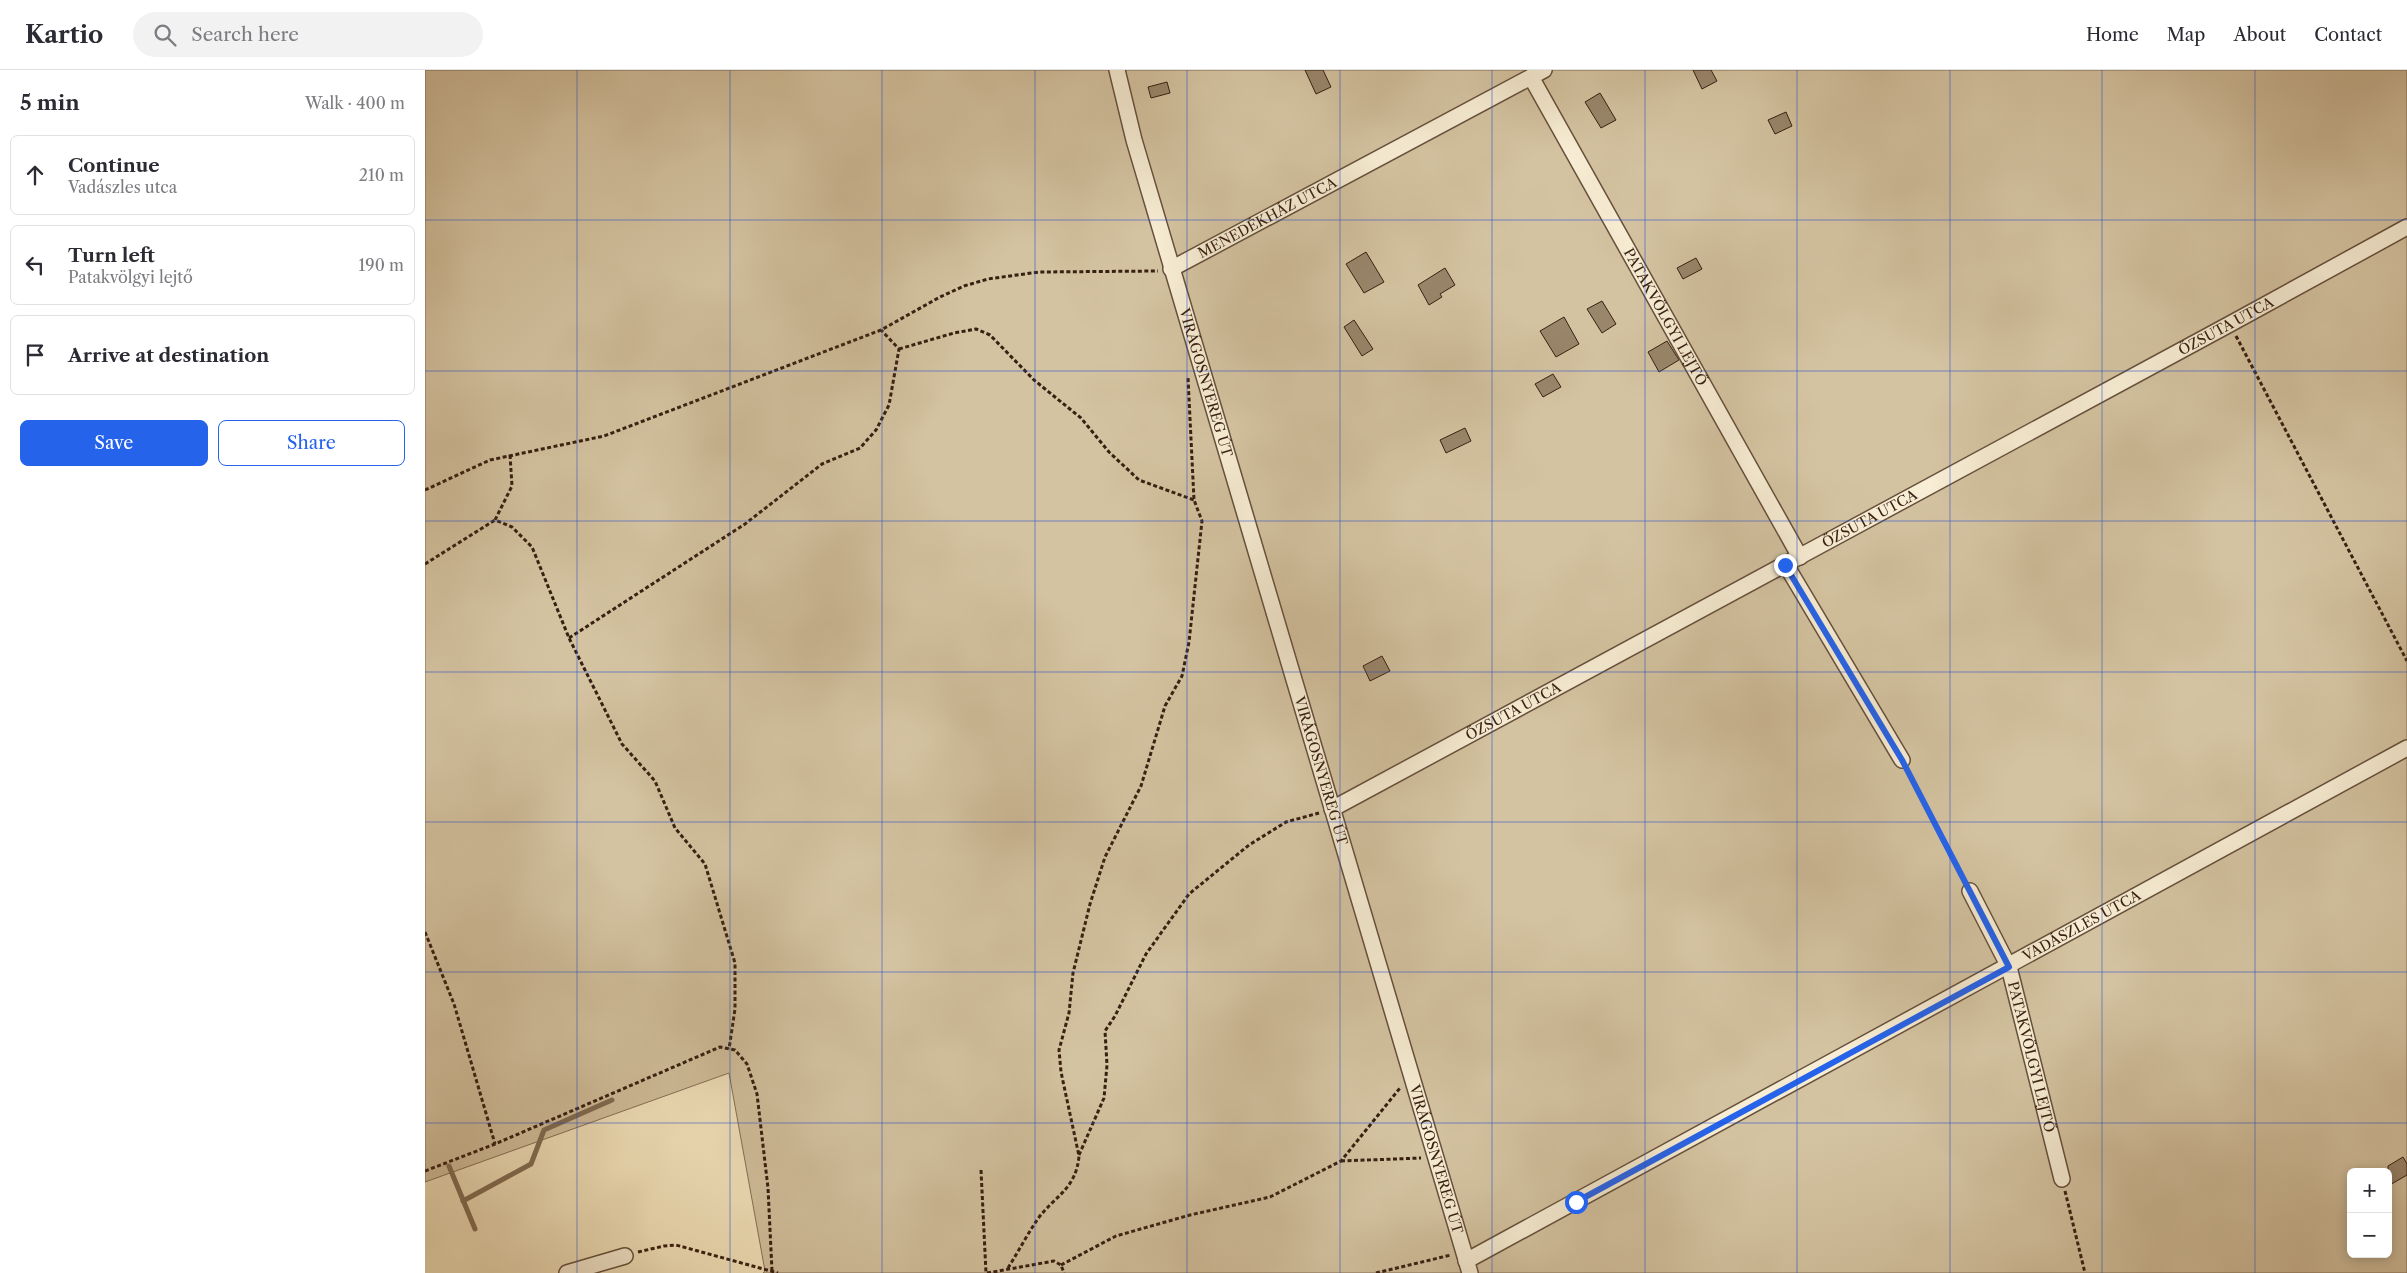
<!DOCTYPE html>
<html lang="en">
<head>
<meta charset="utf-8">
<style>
  :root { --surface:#fff; --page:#f2f2f3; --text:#2b2b33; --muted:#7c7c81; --line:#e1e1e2; --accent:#2563eb }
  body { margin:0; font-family:"Libre Caslon Text",serif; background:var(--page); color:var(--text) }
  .controls { position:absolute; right:15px; bottom:15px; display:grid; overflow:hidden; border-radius:8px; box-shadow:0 2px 12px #0003 }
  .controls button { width:45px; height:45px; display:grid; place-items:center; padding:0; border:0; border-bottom:1px solid var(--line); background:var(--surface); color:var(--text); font:25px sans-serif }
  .stop { position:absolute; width:15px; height:15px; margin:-11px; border:4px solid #2563eb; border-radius:50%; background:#fff }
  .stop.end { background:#2563eb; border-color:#fff; box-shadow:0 1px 5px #0008 }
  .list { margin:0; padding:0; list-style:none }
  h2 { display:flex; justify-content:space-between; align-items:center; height:65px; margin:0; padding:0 20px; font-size:21px }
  h2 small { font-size:16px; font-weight:400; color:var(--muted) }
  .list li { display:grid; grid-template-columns:32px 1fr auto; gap:15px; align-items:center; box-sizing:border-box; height:80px; margin:0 10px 10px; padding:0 10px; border:1px solid var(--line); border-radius:8px }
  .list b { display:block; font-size:19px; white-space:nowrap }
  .list p { margin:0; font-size:16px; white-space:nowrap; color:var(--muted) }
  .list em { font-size:16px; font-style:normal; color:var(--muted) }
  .actions { display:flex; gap:10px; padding:15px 20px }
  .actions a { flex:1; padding:11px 0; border:1px solid var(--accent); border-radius:8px; text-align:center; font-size:18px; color:var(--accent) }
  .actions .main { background:var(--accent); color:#fff }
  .icon { flex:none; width:28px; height:28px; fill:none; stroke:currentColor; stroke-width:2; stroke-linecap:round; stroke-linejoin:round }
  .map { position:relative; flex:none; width:1982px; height:1203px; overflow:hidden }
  header { display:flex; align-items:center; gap:30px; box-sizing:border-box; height:70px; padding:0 25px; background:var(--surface); border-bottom:1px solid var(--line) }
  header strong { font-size:24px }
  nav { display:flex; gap:28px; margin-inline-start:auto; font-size:18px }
  .search { width:350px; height:45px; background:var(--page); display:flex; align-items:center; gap:12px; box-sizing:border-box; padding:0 18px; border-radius:28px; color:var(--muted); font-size:19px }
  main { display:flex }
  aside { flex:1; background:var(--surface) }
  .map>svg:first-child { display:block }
</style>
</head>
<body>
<header>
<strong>Kartio</strong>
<div class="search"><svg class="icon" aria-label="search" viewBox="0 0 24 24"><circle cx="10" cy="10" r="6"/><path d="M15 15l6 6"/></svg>Search here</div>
<nav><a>Home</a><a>Map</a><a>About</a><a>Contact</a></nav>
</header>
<main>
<aside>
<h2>5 min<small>Walk · 400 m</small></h2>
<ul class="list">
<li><svg class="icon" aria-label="ahead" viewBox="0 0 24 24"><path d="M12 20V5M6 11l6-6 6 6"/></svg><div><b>Continue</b><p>Vadászles utca</p></div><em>210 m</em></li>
<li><svg class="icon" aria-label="left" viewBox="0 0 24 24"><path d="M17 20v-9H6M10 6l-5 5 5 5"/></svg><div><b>Turn left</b><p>Patakvölgyi lejtő</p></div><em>190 m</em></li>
<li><svg class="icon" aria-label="arrive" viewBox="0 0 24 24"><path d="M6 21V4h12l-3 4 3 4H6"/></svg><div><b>Arrive at destination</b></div></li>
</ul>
<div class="actions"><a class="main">Save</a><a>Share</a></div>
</aside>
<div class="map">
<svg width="1982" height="1203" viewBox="0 0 1982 1203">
  <rect width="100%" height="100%" fill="#f4e5bf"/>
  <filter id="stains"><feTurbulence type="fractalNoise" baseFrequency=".004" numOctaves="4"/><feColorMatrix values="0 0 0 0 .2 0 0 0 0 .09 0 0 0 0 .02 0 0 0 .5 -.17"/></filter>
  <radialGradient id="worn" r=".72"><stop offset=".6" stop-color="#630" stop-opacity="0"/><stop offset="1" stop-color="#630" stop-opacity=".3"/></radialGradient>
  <!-- green -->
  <path fill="#d4c3a1" stroke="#867159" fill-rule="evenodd" d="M0 0H1982V1203H338L340 1201 304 1003 0 1112ZM1926 1102H1963V1184H1926Z"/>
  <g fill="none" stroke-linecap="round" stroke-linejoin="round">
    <!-- stream -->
    <g stroke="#826e56" stroke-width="5">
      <path d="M24 1096 50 1159"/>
      <path d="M38 1131 106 1094 119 1060 187 1030"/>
    </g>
  </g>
  <!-- building -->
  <g fill="#99866b" stroke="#371f11">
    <path d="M880 0H898L906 17 891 24Z"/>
    <path d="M1268 0H1286L1292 11 1277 19Z"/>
    <path d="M742 12 745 23 726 28 723 17Z"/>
    <path d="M1175 23 1191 50 1176 58 1160 32Z"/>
    <path d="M1361 42 1367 56 1350 64 1343 50Z"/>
    <path d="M941 182 959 212 939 223 921 194Z"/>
    <path d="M1271 188 1277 199 1258 209 1252 198Z"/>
    <path d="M1020 198 1030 215 1015 224 1017 227 1004 235 993 215Z"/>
    <path d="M1177 231 1191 254 1177 263 1162 239Z"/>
    <path d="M1139 247 1154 274 1131 287 1115 261Z"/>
    <path d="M929 250 948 279 937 286 919 257Z"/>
    <path d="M1242 271 1254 290 1234 302 1223 282Z"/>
    <path d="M1128 304 1136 317 1118 327 1110 314Z"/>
    <path d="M1040 358 1046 371 1021 383 1015 370Z"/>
    <path d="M957 586 965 601 945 611 938 596Z"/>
    <path d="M1978 1087 1982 1094V1105L1963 1116V1096Z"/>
  </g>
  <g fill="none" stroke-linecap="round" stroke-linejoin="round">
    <!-- street casing -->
    <g stroke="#66503c" stroke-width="18">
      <g id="street">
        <path id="s1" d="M692 0 709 70 1045 1203"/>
        <path id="s2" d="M1106 7 1375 487"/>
        <path id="s3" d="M746 199 1119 0"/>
        <path d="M1361 495 1477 690"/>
        <path id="s4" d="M907 739 1805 254 1982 157"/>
        <path id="s5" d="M1545 821 1584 897 1637 1109"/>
        <path id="s6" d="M1041 1191 1982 678"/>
        <path d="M142 1203 200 1186"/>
      </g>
    </g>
    <!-- path -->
    <g stroke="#371f11" stroke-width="3" stroke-dasharray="4 2.5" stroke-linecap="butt">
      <path d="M1811 266 1982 591"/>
      <path d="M474 279 529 263 551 259 565 265 609 310 656 348 684 382 714 410 769 430"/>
      <path d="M85 385 87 416 70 450 87 457 107 477 144 568 197 674 230 711 250 758 280 794 310 893V939L304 979"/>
      <path d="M0 420 65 390 179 366 456 260 515 227 539 216 563 209 614 202 733 201"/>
      <path d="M0 494 70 450"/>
      <path d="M144 568 320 454 397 394 435 378 451 360 464 335 474 279 456 260"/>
      <path d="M1483 702 1539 810"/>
      <path d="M0 862 29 934 70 1074"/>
      <path d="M654 1085 679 1028 682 995 680 961 690 946 721 884 764 824 824 775 861 752 894 743"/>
      <path d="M916 1091 996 1088"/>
      <path d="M556 1100 561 1203"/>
      <path d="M0 1101 70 1074 295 977 310 980 322 994 332 1024 343 1118 347 1201"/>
      <path d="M1640 1121 1660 1203"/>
      <path d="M213 1182 239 1176 251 1175 353 1203"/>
      <path d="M636 1195 691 1166 765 1145 845 1127 916 1091 975 1018"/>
      <path d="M583 1198C593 1182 602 1165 612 1150 629 1126 651 1120 654 1086L636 1002 634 980 644 943 648 903 665 834 680 787 716 716 740 636 757 606 764 572 777 451 769 430 763 308"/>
      <path d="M562 1203 629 1191 636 1195 639 1203"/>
      <path d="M951 1203 1026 1185"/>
    </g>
    <!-- street -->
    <use href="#street" stroke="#f8eed5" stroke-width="15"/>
  </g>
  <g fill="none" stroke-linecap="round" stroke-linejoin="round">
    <!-- route -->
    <path stroke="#2563eb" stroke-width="6" d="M1151 1132 1584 897 1477 690 1360 495"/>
  </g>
  <!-- grid -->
  <path fill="none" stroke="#1d4ed8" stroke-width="1" stroke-opacity="0.55" d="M152 0V1203M305 0V1203M457 0V1203M610 0V1203M762 0V1203M915 0V1203M1067 0V1203M1220 0V1203M1372 0V1203M1525 0V1203M1677 0V1203M1830 0V1203M0 150H1982M0 301H1982M0 451H1982M0 602H1982M0 752H1982M0 902H1982M0 1053H1982"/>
  <g text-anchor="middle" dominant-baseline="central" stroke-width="4" stroke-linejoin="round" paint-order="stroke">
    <!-- street labels -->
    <g font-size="14" fill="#371f11" stroke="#f8eed5">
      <text stroke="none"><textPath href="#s3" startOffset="109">MENEDÉKHÁZ UTCA</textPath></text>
      <text stroke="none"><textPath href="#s2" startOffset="275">PATAKVÖLGYI LEJTŐ</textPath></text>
      <text stroke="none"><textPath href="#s4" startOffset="1016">ŐZSUTA UTCA</textPath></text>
      <text stroke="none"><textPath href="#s1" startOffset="325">VIRÁGOSNYEREG ÚT</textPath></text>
      <text stroke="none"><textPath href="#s4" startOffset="611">ŐZSUTA UTCA</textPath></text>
      <text stroke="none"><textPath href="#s4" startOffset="206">ŐZSUTA UTCA</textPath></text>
      <text stroke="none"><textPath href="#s1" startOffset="730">VIRÁGOSNYEREG ÚT</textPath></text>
      <text stroke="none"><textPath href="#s6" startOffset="701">VADÁSZLES UTCA</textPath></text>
      <text stroke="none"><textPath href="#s5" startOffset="178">PATAKVÖLGYI LEJTŐ</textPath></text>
      <text stroke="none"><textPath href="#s1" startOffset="1135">VIRÁGOSNYEREG ÚT</textPath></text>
    </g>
  </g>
  <rect width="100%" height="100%" filter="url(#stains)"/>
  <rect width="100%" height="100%" fill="url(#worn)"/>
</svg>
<div class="controls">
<button>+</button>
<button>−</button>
</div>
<div class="stop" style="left:1151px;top:1132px"></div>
<div class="stop end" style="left:1360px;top:495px"></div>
</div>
</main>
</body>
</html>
